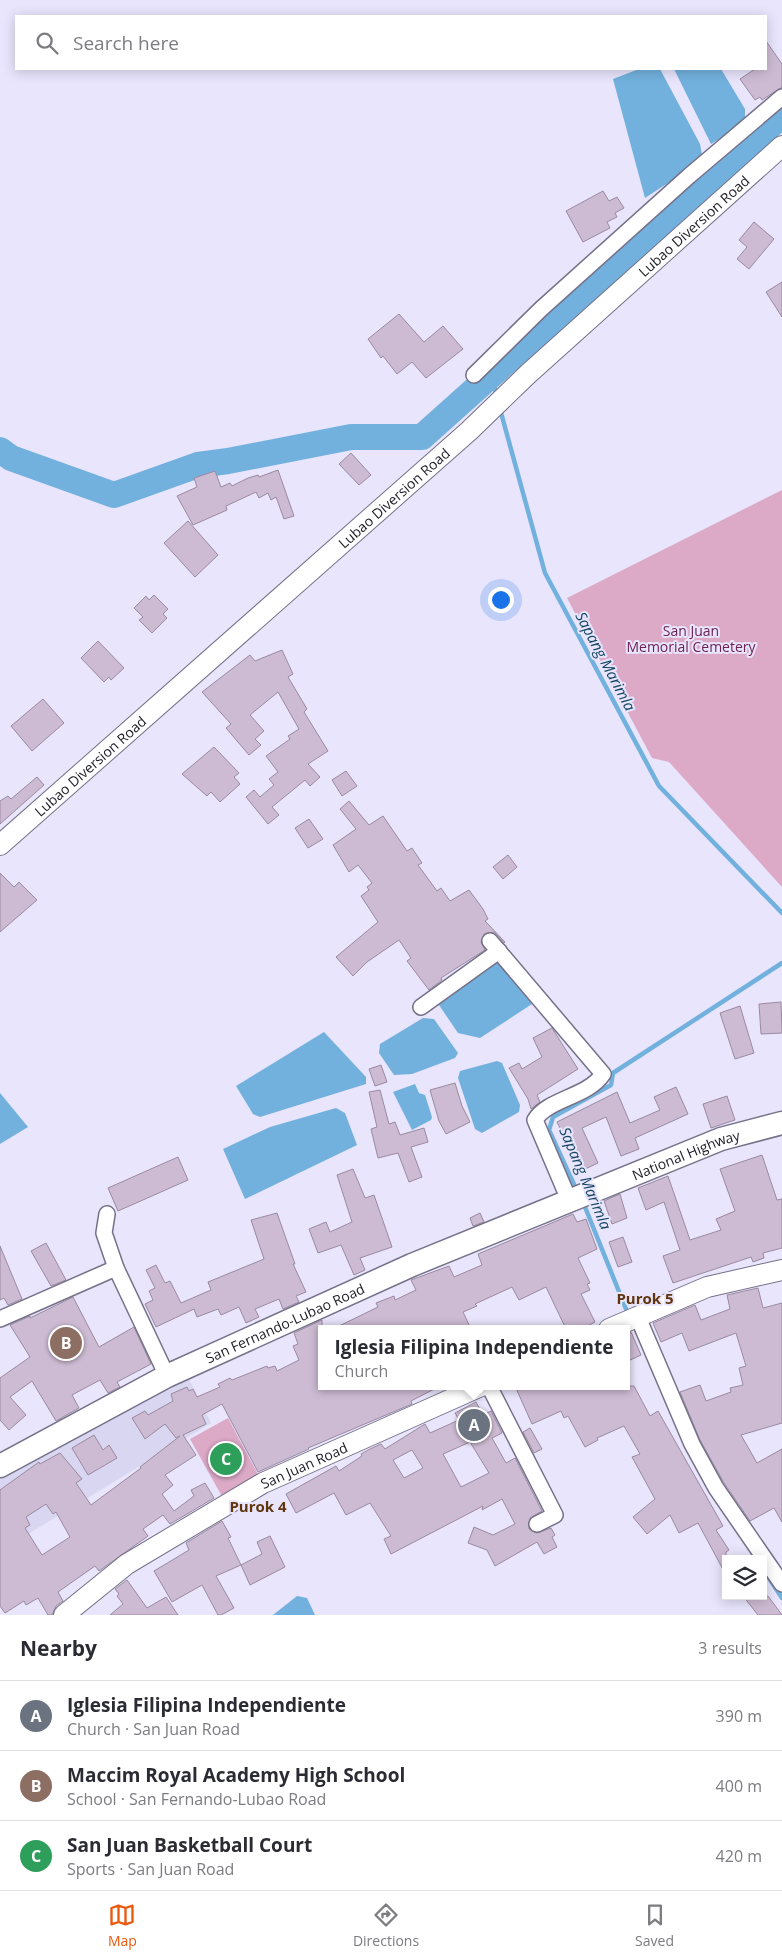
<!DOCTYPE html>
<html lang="en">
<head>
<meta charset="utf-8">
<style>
  :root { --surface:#fff; --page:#f2f2f3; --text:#2b2b33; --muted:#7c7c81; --line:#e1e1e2; --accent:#ea580c }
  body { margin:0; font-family:"Open Sans",sans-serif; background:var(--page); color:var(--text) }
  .controls { position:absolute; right:15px; bottom:15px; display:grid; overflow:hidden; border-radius:0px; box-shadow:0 2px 12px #0003 }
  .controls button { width:45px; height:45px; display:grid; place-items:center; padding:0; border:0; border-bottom:1px solid var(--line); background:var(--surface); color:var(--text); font:25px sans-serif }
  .you { position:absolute; left:500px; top:599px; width:18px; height:18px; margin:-12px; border:4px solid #fff; border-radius:50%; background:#1a73e8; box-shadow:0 0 0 8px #1a73e833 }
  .badge { display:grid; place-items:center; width:32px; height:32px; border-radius:50%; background:var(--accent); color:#fff; font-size:16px; font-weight:700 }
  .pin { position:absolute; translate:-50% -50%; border:2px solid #fff; box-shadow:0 1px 5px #0006 }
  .popup { position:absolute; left:318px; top:1325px; width:312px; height:65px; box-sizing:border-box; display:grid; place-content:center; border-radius:0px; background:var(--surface); filter:drop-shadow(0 1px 4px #0005); font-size:16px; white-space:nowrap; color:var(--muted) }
  .popup b { font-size:19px; color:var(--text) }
  .popup::after { content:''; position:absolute; left:50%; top:100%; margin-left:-10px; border:10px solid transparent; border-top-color:var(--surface) }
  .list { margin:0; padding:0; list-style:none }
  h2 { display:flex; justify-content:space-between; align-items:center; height:65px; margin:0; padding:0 20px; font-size:21px }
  h2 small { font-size:16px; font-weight:400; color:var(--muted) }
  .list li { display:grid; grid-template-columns:32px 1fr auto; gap:15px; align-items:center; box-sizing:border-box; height:70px; padding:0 20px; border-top:1px solid var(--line) }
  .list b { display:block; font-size:19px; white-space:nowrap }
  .list p { margin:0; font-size:16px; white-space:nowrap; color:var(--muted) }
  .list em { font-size:16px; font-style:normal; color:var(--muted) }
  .icon { flex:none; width:28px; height:28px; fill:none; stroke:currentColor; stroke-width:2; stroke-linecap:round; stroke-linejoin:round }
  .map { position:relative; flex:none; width:782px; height:1615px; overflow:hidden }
  .search { position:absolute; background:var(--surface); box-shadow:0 2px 12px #0003; left:15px; right:15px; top:15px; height:55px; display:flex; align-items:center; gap:12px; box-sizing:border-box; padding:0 18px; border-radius:0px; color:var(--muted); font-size:19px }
  .sheet { height:275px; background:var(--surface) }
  nav { display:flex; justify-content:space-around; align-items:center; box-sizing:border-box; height:70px; border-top:1px solid var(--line); background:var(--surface); font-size:14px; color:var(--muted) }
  nav a { display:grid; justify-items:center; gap:2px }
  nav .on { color:var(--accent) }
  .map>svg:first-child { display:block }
</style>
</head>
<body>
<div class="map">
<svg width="782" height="1615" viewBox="0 0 782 1615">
  <rect width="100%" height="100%" fill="#e8e5fc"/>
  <!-- built -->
  <path fill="#d9d6f1" d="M187 1375 211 1423 0 1551V1475Z"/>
  <!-- green -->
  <g fill="#dca9c7">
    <path d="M782 490V887L669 762 652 758 567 598Z"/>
    <path d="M228 1418 261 1480 224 1500 190 1439Z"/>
  </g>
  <!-- water -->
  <g fill="#72b1de">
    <path d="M639 69H660L700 144 702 155 700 162 645 198 613 79Z"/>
    <path d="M674 69H721L745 109V123L711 144Z"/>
    <path d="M494 961 499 962 532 1004 480 1038 458 1033 439 1005 441 1000Z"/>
    <path d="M423 1018 434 1019 458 1053 455 1058 412 1074 394 1075 379 1053 380 1044Z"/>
    <path d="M324 1032 366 1077V1084L260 1117 253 1114 236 1086Z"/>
    <path d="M497 1061 502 1063 520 1105 519 1112 482 1133 475 1129 458 1078 460 1071Z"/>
    <path d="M415 1084 419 1093 425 1095 432 1117 431 1120 412 1130 393 1092Z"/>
    <path d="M0 1093 28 1127 0 1144Z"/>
    <path d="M336 1108 345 1113 357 1145 245 1199 223 1149 270 1127Z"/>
    <path d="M297 1596 307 1598 315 1615H273Z"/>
  </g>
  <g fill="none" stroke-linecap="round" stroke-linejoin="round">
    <!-- stream -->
    <g stroke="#72b1de" stroke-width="4.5">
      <path d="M491 374 497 397"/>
      <path d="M500 409 545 573 659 786 782 913"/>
      <path d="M577 1191 549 1130 553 1117 611 1085 613 1073 782 963"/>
      <path d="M583 1202 628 1314"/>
      <path d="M767 1575 782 1598"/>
    </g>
    <!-- river -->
    <path stroke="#72b1de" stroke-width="26" d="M0 450 11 458 114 495 198 465 228 461 351 437H422L782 115"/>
  </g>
  <!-- building -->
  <g fill="#cdbbd3" stroke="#9a8aa0" fill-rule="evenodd">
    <path d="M766 41 782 64V87L762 100 760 97 755 100 740 79 755 69H766Z"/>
    <path d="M603 191 609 201 617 197 624 208 615 213 617 217 607 222 610 228 583 242 566 211Z"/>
    <path d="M754 222 774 239 749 269 737 259 747 247 739 240Z"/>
    <path d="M782 282V317L766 292Z"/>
    <path d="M399 314 424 342 443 326 463 349 426 378 412 362 397 374 383 356 381 358 368 339Z"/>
    <path d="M351 453 371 475 359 485 339 464Z"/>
    <path d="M278 470 294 516 284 519 276 497 271 500 268 493 259 498 256 492 226 506 227 510 193 525 177 496 197 487 194 478 215 471 221 487 230 483 232 486 248 478 258 475 259 477Z"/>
    <path d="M188 521 218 555 195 577 164 543Z"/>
    <path d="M154 595 168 609 163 614 167 618 152 633 139 620 143 617 134 608 146 596 149 600Z"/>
    <path d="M98 641 124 668 111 680 109 677 104 682 81 658Z"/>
    <path d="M282 650 293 674 288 677 307 709 304 712 328 751 308 764 320 777 310 786 305 780 272 807 279 815 268 824 246 797 254 790 260 797 274 785 269 779 278 772 266 756 290 739 288 736 299 729 278 692 250 715 264 731 255 739 261 745 249 755 226 728 231 724 202 692 250 655 255 661Z"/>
    <path d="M43 699 64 723 32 751 11 726Z"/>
    <path d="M214 747 239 773 234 777 240 784 220 802 211 792 207 796 182 774Z"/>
    <path d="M346 771 357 786 342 796 332 780Z"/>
    <path d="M37 777 44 785 0 824V801L8 796 11 799Z"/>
    <path d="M349 801 369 825 383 816 407 851 412 848 422 863 418 865 437 891 441 888 450 901 469 890 483 909 488 919 485 921 505 942 504 943 494 932 484 934 481 942 485 950 441 978 442 980 429 990 407 961 411 958 399 940 367 962 353 976 336 957 378 922 361 896 369 890 367 887 372 883 358 865 349 872 333 845 356 829 340 809Z"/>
    <path d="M309 819 323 839 308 848 295 828Z"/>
    <path d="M508 855 517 867 503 879 493 867Z"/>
    <path d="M0 873 14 887 19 882 37 900 0 932Z"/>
    <path d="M781 1002 782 1033 761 1034 759 1004Z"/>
    <path d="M740 1006 754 1053 735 1059 720 1013Z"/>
    <path d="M552 1028 578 1069 537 1095 540 1102 531 1109 528 1099 509 1068 519 1063 522 1069 542 1057 533 1038Z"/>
    <path d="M381 1065 387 1082 375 1086 369 1069Z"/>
    <path d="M455 1083 462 1106 470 1122 446 1134 439 1121 430 1090Z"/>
    <path d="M676 1087 688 1114 635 1138 639 1149 621 1156 606 1117 582 1128 598 1163 581 1171 557 1122 617 1092 630 1123 660 1110 654 1097Z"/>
    <path d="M380 1090 389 1124 395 1122 400 1135 424 1128 428 1142 411 1147 422 1177 409 1182 398 1153 378 1158 371 1129 377 1127 369 1092Z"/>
    <path d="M727 1096 735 1120 711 1128 703 1104Z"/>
    <path d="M762 1155 777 1200 782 1199V1248L763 1253 764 1258 753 1262 751 1257 673 1283 663 1256 680 1250 664 1202 646 1210 638 1188 668 1176 690 1240 721 1230 716 1219 735 1211 720 1169Z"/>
    <path d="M178 1157 188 1180 118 1211 108 1188Z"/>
    <path d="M353 1169 365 1198 374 1195 392 1247 360 1258 365 1270 354 1275 341 1245 318 1253 309 1229 326 1222 330 1232 352 1222 337 1175Z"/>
    <path d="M620 1194 627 1218 612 1224 604 1201Z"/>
    <path d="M277 1213 295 1264H293L306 1292 296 1296 299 1302 283 1309 279 1299 255 1309 259 1317 246 1323 239 1307 221 1315 218 1309 197 1317 194 1309 156 1327 145 1304 153 1300 149 1291 155 1288 146 1270 156 1265 165 1283 170 1281 181 1303 211 1290 208 1282 264 1259 251 1220Z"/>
    <path d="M480 1213 484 1222 473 1226 470 1218Z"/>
    <path d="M573 1214 577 1222 586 1219 597 1249 578 1258 590 1283 587 1284 590 1290 581 1294 595 1322 582 1329H566L546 1287 519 1300 512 1287 475 1304 477 1306 463 1312 471 1329H333L378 1307 376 1303 394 1296 395 1300 416 1290 411 1280 449 1266 454 1277 482 1265 478 1254Z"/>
    <path d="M623 1237 632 1262 618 1267 609 1242Z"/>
    <path d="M46 1243 66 1280 51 1286 31 1251Z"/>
    <path d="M0 1246 22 1299 8 1305 4 1298 0 1300Z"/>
    <path d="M758 1288 763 1308 782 1303V1423L741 1435 757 1463 782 1449V1522L774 1508 750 1521 724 1483 700 1440 680 1392 700 1385 706 1401 731 1392 730 1388 743 1385 739 1368 746 1366 736 1333 689 1351 682 1333 661 1342 653 1323 695 1305 701 1320 730 1309 727 1295Z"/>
    <path d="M73 1297 99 1347 134 1327 151 1364 117 1382 120 1387 108 1393 100 1380 72 1395 79 1408 56 1421 32 1381 10 1397 26 1415 9 1430 0 1420V1378L30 1357 10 1325 30 1316V1318Z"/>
    <path d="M322 1320V1386H440L411 1401 412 1404 308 1448 309 1449 258 1472 222 1404 202 1415 206 1424 183 1435 196 1455 165 1475 173 1485 162 1494 174 1511 194 1496 191 1490 205 1483 214 1498 170 1524 163 1515 143 1529 148 1536 99 1571 95 1566 58 1592 63 1601 56 1606 52 1615H48L38 1598 26 1605 24 1601 5 1613 0 1606V1490L39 1462 40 1464 60 1453 82 1479 76 1483 91 1505 141 1468 140 1467 180 1436 176 1438 165 1424 145 1439 132 1418 145 1411 148 1415 173 1401 171 1394 187 1387 189 1391 193 1389 197 1397 220 1387 218 1384 230 1378 232 1380 267 1366 268 1368 275 1366 277 1371 299 1360 293 1346 298 1344 294 1333ZM46 1504 53 1514 56 1512 70 1537 42 1555 25 1528 30 1525 26 1517Z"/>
    <path d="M631 1332 641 1355 626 1362V1334Z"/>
    <path d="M515 1386H634L650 1416 658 1411 723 1526 716 1530 729 1550 726 1552V1575L698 1523 679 1533 670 1515 647 1534 633 1517 655 1499 632 1457 640 1454 624 1426 597 1438 598 1440 585 1447 568 1416 564 1418 561 1411 532 1424Z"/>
    <path d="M476 1402 483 1415 491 1411 502 1433 492 1438 506 1463 515 1458 542 1511 530 1518 529 1529 537 1533 551 1528 555 1535 552 1537 557 1547 544 1554 537 1542 495 1566 487 1550 468 1543 474 1527 493 1535 515 1524 502 1499 482 1510 483 1506 391 1554 384 1539 391 1536 370 1503 346 1515 334 1493 296 1513 286 1494 336 1466 339 1471 362 1456 361 1454 370 1449 381 1444 385 1449 425 1424 430 1433 459 1420 455 1413ZM470 1442 489 1473 461 1487 443 1454ZM412 1450 423 1468 404 1478 393 1460Z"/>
    <path d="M530 1428 542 1449 534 1453 523 1432Z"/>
    <path d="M94 1435 103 1450 109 1445 117 1458 88 1475 72 1448Z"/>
    <path d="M222 1521 231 1537 228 1538 241 1565 262 1554 257 1542 270 1536 285 1567 250 1585 241 1565 216 1576 234 1608 221 1615H218L202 1585 172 1602 154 1571 189 1550 186 1543Z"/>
    <path d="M127 1580 147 1608 166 1597 178 1615H110L123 1604 117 1596 119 1594 115 1589Z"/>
    <path d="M743 1596H768L782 1615H758Z"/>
  </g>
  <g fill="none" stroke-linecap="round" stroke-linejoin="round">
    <!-- minor casing -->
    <g stroke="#747189" stroke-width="18">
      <g id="minor">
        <path d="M474 375 541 309 689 176 782 97"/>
        <path d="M490 941 603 1074C588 1097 547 1099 535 1120L569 1200"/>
        <path d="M421 1007 499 951"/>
        <path d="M107 1214 104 1233 116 1268 167 1376"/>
        <path d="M637 1315 692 1444 716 1488 782 1584"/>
        <path d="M0 1319 116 1268"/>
        <path d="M489 1386 555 1515 537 1524"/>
      </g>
    </g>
    <!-- tertiary casing -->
    <g stroke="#747189" stroke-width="22">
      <g id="tertiary">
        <path id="s1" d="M0 845 469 431 528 374 782 146"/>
        <path d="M609 1329 707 1287 782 1270"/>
        <path id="s2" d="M64 1615 127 1564 263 1483 481 1386"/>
      </g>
    </g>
    <!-- secondary casing -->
    <g stroke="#747189" stroke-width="25">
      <g id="secondary">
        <path id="s3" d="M0 1466 167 1376 412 1265 721 1139 782 1123"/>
      </g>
    </g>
    <!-- minor -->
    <use href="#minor" stroke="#fff" stroke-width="15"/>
    <!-- tertiary -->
    <use href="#tertiary" stroke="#fff" stroke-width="20"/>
    <!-- secondary -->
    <use href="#secondary" stroke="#fff" stroke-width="22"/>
  </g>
  <g text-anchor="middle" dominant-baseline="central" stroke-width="4" stroke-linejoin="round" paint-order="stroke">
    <!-- street labels -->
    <g font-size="14" fill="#1d1c25" stroke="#e8e5fc">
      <text stroke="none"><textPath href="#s1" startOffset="930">Lubao Diversion Road</textPath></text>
      <text stroke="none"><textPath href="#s1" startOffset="525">Lubao Diversion Road</textPath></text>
      <text stroke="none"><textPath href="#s1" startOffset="120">Lubao Diversion Road</textPath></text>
      <text stroke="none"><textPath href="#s3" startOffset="754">National Highway</textPath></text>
      <text stroke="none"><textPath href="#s3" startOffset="319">San Fernando-Lubao Road</textPath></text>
      <text stroke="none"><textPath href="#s2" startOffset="284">San Juan Road</textPath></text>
    </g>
    <!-- park labels -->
    <g font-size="14" fill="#6d2255" stroke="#e8e5fc">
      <text x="691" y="630">San Juan<tspan x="691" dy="16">Memorial Cemetery</tspan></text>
    </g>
    <!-- water labels -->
    <g font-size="15" font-style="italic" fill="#134463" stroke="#e8e5fc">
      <text transform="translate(606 661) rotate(62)">Sapang Marimla</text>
      <text transform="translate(586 1178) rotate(67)">Sapang Marimla</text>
    </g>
    <!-- neighbourhood labels -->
    <g font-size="15" font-weight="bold" fill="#60350d" stroke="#e8e5fc">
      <text x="645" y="1298">Purok 5</text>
      <text x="258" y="1506">Purok 4</text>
    </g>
  </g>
</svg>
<div class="controls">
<button><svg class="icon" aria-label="layers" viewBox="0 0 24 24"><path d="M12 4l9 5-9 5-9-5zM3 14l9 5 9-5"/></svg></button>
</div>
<div class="you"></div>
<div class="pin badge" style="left:474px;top:1425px;background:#6b7280">A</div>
<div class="popup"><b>Iglesia Filipina Independiente</b>Church</div>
<div class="pin badge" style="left:66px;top:1343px;background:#8d6e63">B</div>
<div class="pin badge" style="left:226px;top:1459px;background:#2e9e5b">C</div>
<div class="search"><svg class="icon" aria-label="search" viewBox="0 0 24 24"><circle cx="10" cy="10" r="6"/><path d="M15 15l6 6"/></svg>Search here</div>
</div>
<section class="sheet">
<h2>Nearby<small>3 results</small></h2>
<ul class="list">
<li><span class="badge" style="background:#6b7280">A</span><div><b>Iglesia Filipina Independiente</b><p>Church · San Juan Road</p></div><em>390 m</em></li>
<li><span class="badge" style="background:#8d6e63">B</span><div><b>Maccim Royal Academy High School</b><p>School · San Fernando-Lubao Road</p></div><em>400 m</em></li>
<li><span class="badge" style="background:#2e9e5b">C</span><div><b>San Juan Basketball Court</b><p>Sports · San Juan Road</p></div><em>420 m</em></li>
</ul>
</section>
<nav>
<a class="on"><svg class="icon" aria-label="map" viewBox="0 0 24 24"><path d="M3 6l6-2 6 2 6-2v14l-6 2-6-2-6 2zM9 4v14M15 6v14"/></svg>Map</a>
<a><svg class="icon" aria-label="directions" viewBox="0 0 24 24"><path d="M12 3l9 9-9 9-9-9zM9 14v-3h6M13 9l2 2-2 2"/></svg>Directions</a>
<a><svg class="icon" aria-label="saved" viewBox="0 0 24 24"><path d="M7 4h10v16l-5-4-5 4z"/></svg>Saved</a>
</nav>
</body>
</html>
